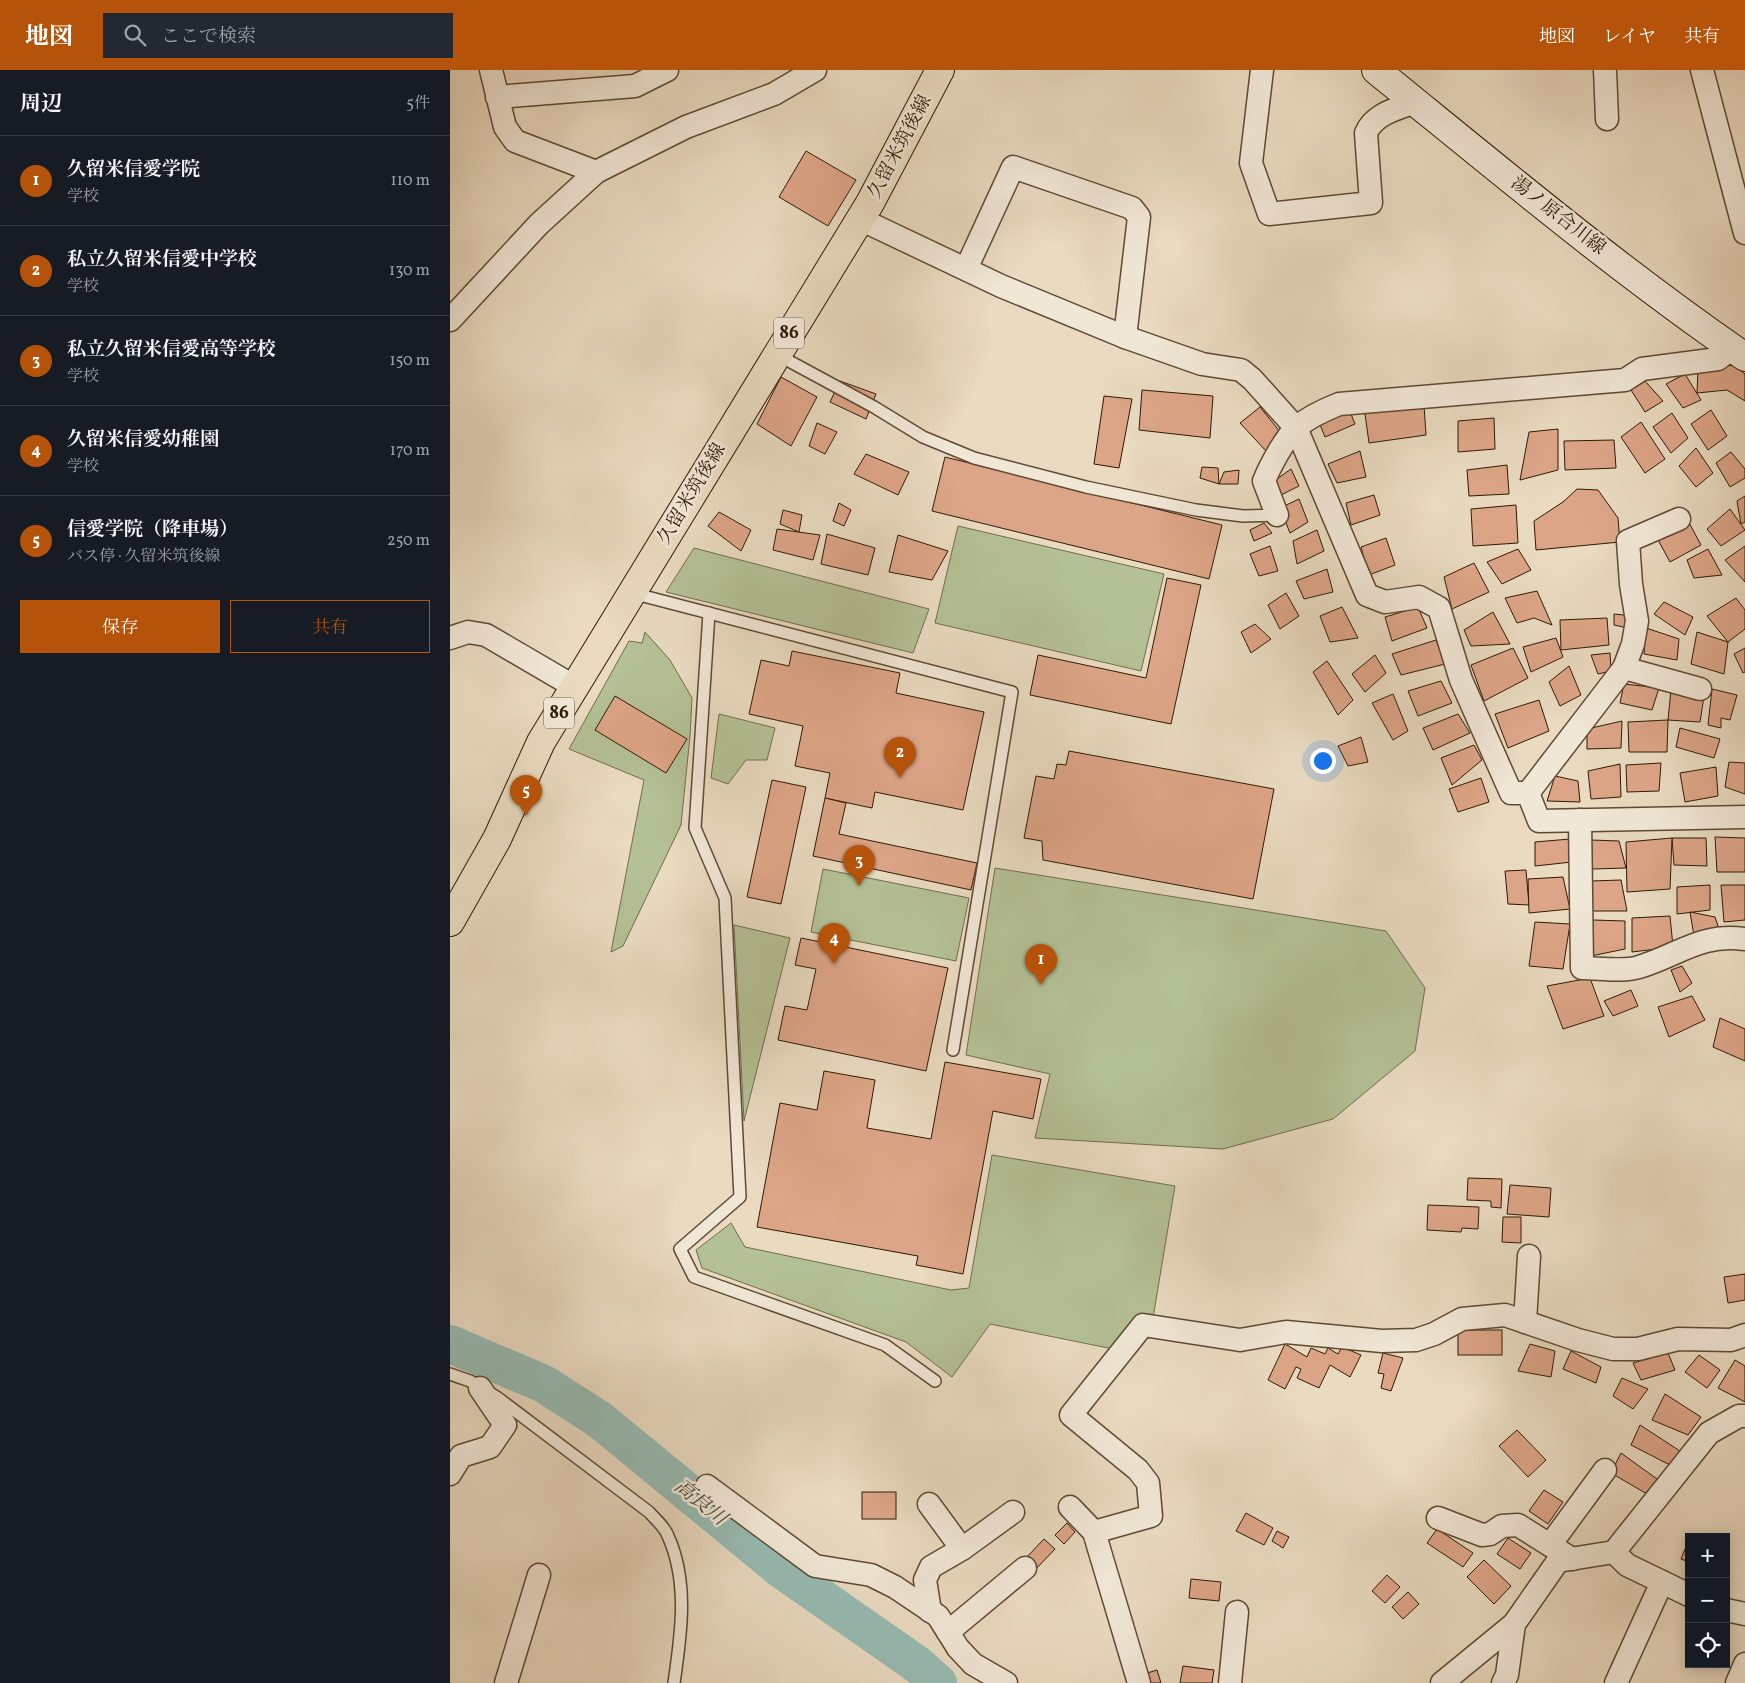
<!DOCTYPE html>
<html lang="ja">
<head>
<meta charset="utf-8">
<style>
  :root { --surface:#171b24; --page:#242831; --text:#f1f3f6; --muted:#9ea1a6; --line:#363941; --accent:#b45309 }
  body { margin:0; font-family:Vollkorn,"Noto Serif JP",serif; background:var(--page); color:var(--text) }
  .controls { position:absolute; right:15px; bottom:15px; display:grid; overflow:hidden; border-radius:0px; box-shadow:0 2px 12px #0003 }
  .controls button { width:45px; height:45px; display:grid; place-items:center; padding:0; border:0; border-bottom:1px solid var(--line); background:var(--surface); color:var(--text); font:25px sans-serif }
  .you { position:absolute; left:872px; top:690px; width:18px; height:18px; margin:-12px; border:4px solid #fff; border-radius:50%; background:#1a73e8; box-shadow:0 0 0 8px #1a73e833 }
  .badge { display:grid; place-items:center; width:32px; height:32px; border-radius:50%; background:var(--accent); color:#fff; font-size:16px; font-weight:700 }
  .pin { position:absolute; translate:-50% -41px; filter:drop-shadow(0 1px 2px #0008) }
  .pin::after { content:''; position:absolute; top:26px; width:18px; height:15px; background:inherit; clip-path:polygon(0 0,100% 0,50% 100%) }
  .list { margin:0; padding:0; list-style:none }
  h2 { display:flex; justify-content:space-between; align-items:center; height:65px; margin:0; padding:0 20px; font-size:21px }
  h2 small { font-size:16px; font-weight:400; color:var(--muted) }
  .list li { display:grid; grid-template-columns:32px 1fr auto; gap:15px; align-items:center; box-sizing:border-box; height:90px; padding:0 20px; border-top:1px solid var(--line) }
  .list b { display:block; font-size:19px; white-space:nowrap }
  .list p { margin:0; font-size:16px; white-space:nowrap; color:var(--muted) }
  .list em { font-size:16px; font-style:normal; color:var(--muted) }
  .actions { display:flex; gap:10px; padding:15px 20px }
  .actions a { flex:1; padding:11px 0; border:1px solid var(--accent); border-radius:0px; text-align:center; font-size:18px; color:var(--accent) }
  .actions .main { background:var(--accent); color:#fff }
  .icon { flex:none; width:28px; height:28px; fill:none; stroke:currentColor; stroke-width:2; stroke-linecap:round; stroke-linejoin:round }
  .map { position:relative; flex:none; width:1295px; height:1613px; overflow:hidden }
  header { display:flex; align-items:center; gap:30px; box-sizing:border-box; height:70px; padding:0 25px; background:var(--accent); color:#fff }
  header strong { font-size:24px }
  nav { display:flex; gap:28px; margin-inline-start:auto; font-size:18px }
  .search { width:350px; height:45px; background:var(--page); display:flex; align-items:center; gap:12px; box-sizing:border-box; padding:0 18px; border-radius:0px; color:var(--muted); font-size:19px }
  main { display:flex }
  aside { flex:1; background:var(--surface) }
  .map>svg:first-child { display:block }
</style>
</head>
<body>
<header>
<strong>地図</strong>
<div class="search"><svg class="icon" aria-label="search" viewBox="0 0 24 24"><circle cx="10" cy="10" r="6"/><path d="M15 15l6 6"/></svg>ここで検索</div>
<nav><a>地図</a><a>レイヤ</a><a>共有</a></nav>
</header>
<main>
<aside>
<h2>周辺<small>5件</small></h2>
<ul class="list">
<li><span class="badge">1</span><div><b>久留米信愛学院</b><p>学校</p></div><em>110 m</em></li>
<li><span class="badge">2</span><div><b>私立久留米信愛中学校</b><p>学校</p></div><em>130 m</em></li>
<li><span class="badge">3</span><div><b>私立久留米信愛高等学校</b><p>学校</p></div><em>150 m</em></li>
<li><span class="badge">4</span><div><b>久留米信愛幼稚園</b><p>学校</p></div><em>170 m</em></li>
<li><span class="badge">5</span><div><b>信愛学院（降車場）</b><p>バス停 · 久留米筑後線</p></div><em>250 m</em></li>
</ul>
<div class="actions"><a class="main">保存</a><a>共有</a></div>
</aside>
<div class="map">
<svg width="1295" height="1613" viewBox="0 0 1295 1613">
  <rect width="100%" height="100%" fill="#e9dac0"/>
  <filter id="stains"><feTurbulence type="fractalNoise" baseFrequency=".004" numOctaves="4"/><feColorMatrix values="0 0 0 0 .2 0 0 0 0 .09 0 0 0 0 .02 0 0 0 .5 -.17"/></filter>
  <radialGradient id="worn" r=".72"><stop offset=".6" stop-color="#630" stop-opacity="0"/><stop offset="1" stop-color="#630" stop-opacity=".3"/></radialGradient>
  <!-- green -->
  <g fill="#b4c095" stroke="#726d4c">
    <path d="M508 456 714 504 691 601 485 553Z"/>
    <path d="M244 478 479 539 463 583 216 522Z"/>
    <path d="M195 562 220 590 242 628 240 666 231 755 173 876 161 882 194 710 119 679 179 571 192 573Z"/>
    <path d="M269 644 325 658 317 690H296L278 714 261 708Z"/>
    <path d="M545 798 936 861 975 918 965 981 883 1049 773 1079 585 1068 600 1004 516 985Z"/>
    <path d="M373 799 519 828 506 891 361 862Z"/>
    <path d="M284 855 340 868 294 1051Z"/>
    <path d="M542 1085 725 1116 703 1248 663 1279 540 1254 502 1307 456 1272 252 1198 246 1180 281 1153 295 1177 501 1220 519 1218Z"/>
  </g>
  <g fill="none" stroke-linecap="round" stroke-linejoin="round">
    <!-- river -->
    <path stroke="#97bbb2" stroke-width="38" d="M0 1274 94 1314 150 1350 332 1500 468 1595 488 1613"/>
  </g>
  <!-- building -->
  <g fill="#dda587" stroke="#2f1a04">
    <path d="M356 81 406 110 378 156 329 127Z"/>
    <path d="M1283 295 1295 304V331L1277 320 1247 323 1248 300Z"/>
    <path d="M1235 304 1251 330 1233 338 1216 314Z"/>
    <path d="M331 307 367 327 341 376 307 354Z"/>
    <path d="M390 311 426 324 416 349 380 332Z"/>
    <path d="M1195 311 1213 331 1195 342 1181 320Z"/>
    <path d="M692 320 763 326 760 368 689 360Z"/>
    <path d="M654 326 682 329 669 398 644 394Z"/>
    <path d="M974 335 976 365 919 373 914 337Z"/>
    <path d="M810 337 835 368 817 382 790 353Z"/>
    <path d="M899 339 905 354 875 367 869 352Z"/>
    <path d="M1261 340 1277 366 1258 380 1241 354Z"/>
    <path d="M1222 343 1238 368 1221 383 1203 357Z"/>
    <path d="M1044 348 1045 379 1008 382V351Z"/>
    <path d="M1191 352 1215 389 1195 403 1171 367Z"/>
    <path d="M367 353 387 362 375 384 359 376Z"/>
    <path d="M1108 359V400L1070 410 1079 362Z"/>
    <path d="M1164 370 1166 398 1115 400 1114 371Z"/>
    <path d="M1246 378 1263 403 1246 417 1229 396Z"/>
    <path d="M910 381 916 407 887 413 878 394Z"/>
    <path d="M1281 382 1295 399V408L1280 417 1266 393Z"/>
    <path d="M416 384 459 402 448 425 404 404Z"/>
    <path d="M495 387 772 455 759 509 482 441Z"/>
    <path d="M1057 395 1059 424 1019 426 1017 400Z"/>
    <path d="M752 397 768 398 769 414 750 408Z"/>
    <path d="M841 399 849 416 827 427 820 414Z"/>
    <path d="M789 400 788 414H769L774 402Z"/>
    <path d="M1127 419 1148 420 1168 448 1170 472 1086 480 1084 451 1113 432Z"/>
    <path d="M924 425 930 445 901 455 896 433Z"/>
    <path d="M1295 426V452L1291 454 1287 431Z"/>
    <path d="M849 429 858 452 840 463 830 438Z"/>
    <path d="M389 433 401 440 394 456 383 451Z"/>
    <path d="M1066 435 1068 473 1023 476 1021 439Z"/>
    <path d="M1280 439 1295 460 1271 476 1257 459Z"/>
    <path d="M333 440 352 445 349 462 330 454Z"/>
    <path d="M269 442 301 460 291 481 258 456Z"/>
    <path d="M1237 449 1251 475 1220 492 1207 468Z"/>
    <path d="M814 453 822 463 804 471 800 460Z"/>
    <path d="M327 459 370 465 363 490 323 480Z"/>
    <path d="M867 460 874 481 847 494 843 471Z"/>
    <path d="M377 464 425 478 418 505 371 494Z"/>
    <path d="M448 465 498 481 482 510 439 502Z"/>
    <path d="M936 468 945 495 919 505 911 477Z"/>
    <path d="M820 476 828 501 809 506 800 484Z"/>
    <path d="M1295 476V512L1275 490Z"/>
    <path d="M1068 479 1081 500 1052 514 1037 492Z"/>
    <path d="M1258 479 1272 505 1244 508 1237 490Z"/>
    <path d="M1024 493 1039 522 1002 539 994 507Z"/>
    <path d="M877 499 883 522 854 529 846 511Z"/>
    <path d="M717 508 751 515 721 654 580 625 588 585 696 608Z"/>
    <path d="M1087 521 1102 555 1084 548 1067 553 1055 528Z"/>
    <path d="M836 523 849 546 830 559 818 535Z"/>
    <path d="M1286 528 1295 540V559L1278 572 1257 546Z"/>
    <path d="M1214 532 1243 547 1235 565 1204 544Z"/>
    <path d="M892 537 908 568 880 572 870 546Z"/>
    <path d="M968 537 977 558 942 571 935 547Z"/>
    <path d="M1043 542 1060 574 1021 576 1014 560Z"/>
    <path d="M1164 544 1183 546 1182 559 1164 555Z"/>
    <path d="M1157 548 1159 575 1111 580 1110 550Z"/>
    <path d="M805 554 821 569 801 583 791 562Z"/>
    <path d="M1196 558 1229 569 1227 590 1194 584Z"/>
    <path d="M1247 562 1278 572 1274 604 1241 594Z"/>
    <path d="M1106 568 1113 587 1081 602 1073 577Z"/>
    <path d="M986 570 995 594 951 605 942 584Z"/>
    <path d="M1063 578 1078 608 1034 631 1021 595Z"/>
    <path d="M1295 578V602L1293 603 1284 584Z"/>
    <path d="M342 581 450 603 446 623 534 642 513 740 425 722 422 738 375 728 380 703 345 696 353 656 299 644 311 590 339 596Z"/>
    <path d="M1160 583 1161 601 1148 604 1141 585Z"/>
    <path d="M925 585 936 603 915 622 902 604Z"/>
    <path d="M877 591 903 630 888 645 863 602Z"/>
    <path d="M1119 596 1131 625 1110 636 1099 612Z"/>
    <path d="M991 611 1002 633 968 646 958 621Z"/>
    <path d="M1174 614 1209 618 1202 640 1170 633Z"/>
    <path d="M1262 619 1287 625 1280 650 1271 648V658L1258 655Z"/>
    <path d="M1221 620 1254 626 1250 652 1218 650Z"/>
    <path d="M943 624 958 661 943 670 922 633Z"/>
    <path d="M165 626 237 669 216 703 145 660Z"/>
    <path d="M1089 630 1099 661 1058 678 1045 644Z"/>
    <path d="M1008 644 1020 663 983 680 973 658Z"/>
    <path d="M1218 650 1217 682H1179L1178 652Z"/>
    <path d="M1172 651 1171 678 1137 679V659Z"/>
    <path d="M1230 658 1270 669 1264 688 1226 677Z"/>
    <path d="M911 667 918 692 898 696 888 676Z"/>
    <path d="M1024 675 1032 690 1002 715 991 688Z"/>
    <path d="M619 681 824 719 803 829 593 790 592 771 574 768 586 706 604 709 607 694 616 695Z"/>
    <path d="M1279 692 1295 693V724L1275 717Z"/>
    <path d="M1211 693 1209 721 1177 722 1176 695Z"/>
    <path d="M1170 694 1171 727 1141 729 1138 701Z"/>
    <path d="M1266 697 1268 726 1235 732 1230 703Z"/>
    <path d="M1105 706 1128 711 1130 732 1097 731Z"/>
    <path d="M1031 708 1039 732 1008 742 999 719Z"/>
    <path d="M322 710 356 717 331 834 297 827Z"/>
    <path d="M375 728 396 733 389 764 527 793 521 820 363 786Z"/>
    <path d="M1265 767 1295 768V802H1267Z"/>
    <path d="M1222 768H1256L1257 796 1224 795Z"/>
    <path d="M1222 768 1220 819 1177 822 1176 772Z"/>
    <path d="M1120 769 1122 792 1085 796V772Z"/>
    <path d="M1141 770 1169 771 1176 798 1142 799Z"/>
    <path d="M1076 800 1079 835 1058 834 1055 801Z"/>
    <path d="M1113 807 1120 839 1079 843 1078 809Z"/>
    <path d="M1171 810 1177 841H1141V811Z"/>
    <path d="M1260 815V840L1227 844V817Z"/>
    <path d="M1271 815H1295V850L1274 852Z"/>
    <path d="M1240 842 1265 847 1271 865 1244 866Z"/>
    <path d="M1220 846 1223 877 1182 882V848Z"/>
    <path d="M1143 850 1175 851V879L1141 886Z"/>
    <path d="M1085 852 1120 854 1113 899 1079 896Z"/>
    <path d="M351 868 498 898 476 1001 328 970 335 936 357 940 366 899 345 895Z"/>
    <path d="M1232 896 1242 913 1230 922 1221 900Z"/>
    <path d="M1140 908 1154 946 1113 959 1097 916Z"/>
    <path d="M1181 920 1188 936 1163 946 1154 931Z"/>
    <path d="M1242 926 1255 950 1219 967 1208 937Z"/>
    <path d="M1270 948 1295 959V991L1263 977Z"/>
    <path d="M495 992 591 1009 583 1049 543 1041 513 1204 466 1195 468 1186 307 1157 330 1033 367 1040 374 1001 425 1010 417 1058 481 1069Z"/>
    <path d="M1018 1108 1052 1109 1051 1138 1041 1137V1131L1017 1130Z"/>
    <path d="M1060 1115 1101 1118 1099 1147 1057 1144Z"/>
    <path d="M978 1135 1029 1137 1028 1159 1012 1158 1011 1162 977 1160Z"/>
    <path d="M1053 1147H1071V1173L1052 1172Z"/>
    <path d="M1295 1204V1230L1278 1233 1274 1207Z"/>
    <rect x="1008" y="1260" width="44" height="25"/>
    <path d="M835 1274 857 1287 861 1278 875 1284 878 1278 888 1284 892 1277 911 1285 900 1307 880 1295 869 1318 847 1308 851 1299 846 1297 835 1319 818 1310Z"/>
    <path d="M1080 1274 1105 1281 1101 1307 1068 1301Z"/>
    <path d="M1121 1281 1151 1297 1146 1313 1113 1299Z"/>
    <path d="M933 1283 953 1288 941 1321 931 1318 934 1304 928 1303Z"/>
    <path d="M1218 1283 1225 1300 1191 1310 1183 1293Z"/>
    <path d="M1249 1285 1270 1300 1257 1318 1235 1302Z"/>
    <path d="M1285 1290 1295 1296V1332L1268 1318Z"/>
    <path d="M1172 1308 1198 1319 1183 1339 1163 1326Z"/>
    <path d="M1215 1324 1251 1347 1238 1365 1202 1350Z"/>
    <path d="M1190 1355 1230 1381 1220 1395 1181 1375Z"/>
    <path d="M1067 1360 1096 1390 1078 1407 1049 1376Z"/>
    <path d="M1171 1383 1207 1409 1197 1424 1161 1403Z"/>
    <path d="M1094 1420 1113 1432 1098 1454 1079 1441Z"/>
    <rect x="412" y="1422" width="34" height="27"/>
    <path d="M796 1443 823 1458 814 1475 786 1461Z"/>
    <path d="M617 1453 625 1462 614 1474 605 1465Z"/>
    <path d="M987 1459 1023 1483 1013 1497 977 1473Z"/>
    <path d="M827 1461 839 1467 833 1478 822 1471Z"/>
    <path d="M1058 1468 1081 1483 1070 1499 1047 1484Z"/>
    <path d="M594 1469 605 1479 585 1500 574 1490Z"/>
    <path d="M1239 1469V1492L1231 1489Z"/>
    <path d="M1034 1490 1061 1516 1044 1534 1017 1507Z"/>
    <path d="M937 1505 950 1517 935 1533 922 1521Z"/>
    <path d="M741 1509 771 1512 769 1531 739 1528Z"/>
    <path d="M958 1522 969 1534 953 1549 942 1537Z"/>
    <path d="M733 1596 764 1600 762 1613H730Z"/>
    <path d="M707 1600 711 1613H696L694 1604Z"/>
  </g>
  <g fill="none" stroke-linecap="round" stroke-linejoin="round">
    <!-- service casing -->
    <g stroke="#5e4a33" stroke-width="14">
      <g id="service">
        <path d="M326 284 424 337 473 367 524 388 636 417 746 440 793 446 827 445"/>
        <path d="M182 523 562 622 503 980"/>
        <path d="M259 543 245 758 275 828 290 1127 230 1179 244 1207 435 1275 485 1311"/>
        <path d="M0 1304 20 1311 48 1328 199 1442C205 1449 215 1457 218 1466 239 1512 231 1565 224 1613"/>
      </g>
    </g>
    <!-- minor casing -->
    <g stroke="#5e4a33" stroke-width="25">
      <g id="minor">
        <path d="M41 0 55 57 65 71 146 102"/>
        <path d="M812 0 801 93 819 144 921 133 916 63C924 44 946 39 965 32"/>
        <path d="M1155 0 1157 49"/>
        <path d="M1252 0 1295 163"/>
        <path d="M47 27 185 16 217 0"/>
        <path d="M410 149 551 216 675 267 752 294 791 300 802 309 846 358 917 525 935 532 969 527 989 538 1011 610 1061 723H1078L1089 751 1295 747"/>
        <path d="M516 199 563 97 682 138 689 147 675 267"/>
        <path d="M0 250 89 154 146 102 236 57 324 24 365 0"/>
        <path d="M827 445 814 411C820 396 835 368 847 357 859 347 874 340 889 334L1175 310 1192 299 1268 289 1282 278"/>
        <path d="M0 568 18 562 36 565 125 617"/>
        <path d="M1174 598 1183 574 1187 551 1181 514 1178 471 1229 449"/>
        <path d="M1078 723 1174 598 1250 619"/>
        <path d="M1130 750 1132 898C1148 898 1175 902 1189 897 1229 885 1250 863 1295 869"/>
        <path d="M1075 1252 1079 1186"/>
        <path d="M0 1404 11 1386 40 1377 55 1355 30 1318"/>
        <path d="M257 1416 365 1496 421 1505 445 1517 488 1546 508 1578 523 1594 556 1613"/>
        <path d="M479 1434 512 1479"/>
        <path d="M620 1437 644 1462 689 1613"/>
        <path d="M988 1448 1032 1465 1040 1464 1052 1456 1068 1455 1122 1489"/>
        <path d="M644 1462 701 1446 698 1413 688 1400 621 1345 693 1255 790 1270 836 1262 932 1271 966 1270 984 1264 1012 1249 1055 1245 1128 1270 1163 1279H1188L1228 1269 1281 1270 1295 1265"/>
        <path d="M1100 1475 1155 1400"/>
        <path d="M1164 1482 1177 1495 1239 1525"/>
        <path d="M1276 1540 1295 1544"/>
        <path d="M480 1541 475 1510 481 1497 512 1479 563 1442"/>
        <path d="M498 1562 575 1498"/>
        <path d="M56 1613 89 1505"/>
        <path d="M780 1613 787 1542"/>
        <path d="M992 1613 1064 1554 1108 1491 1164 1482 1259 1363 1289 1346H1295"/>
        <path d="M1053 1613 1057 1605 1064 1554"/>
        <path d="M1166 1613 1212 1512"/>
        <path d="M1287 1613 1295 1594"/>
      </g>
    </g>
    <!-- secondary casing -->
    <g stroke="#2f1a04" stroke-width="30">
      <path id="secondary" d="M926 0C1047 98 1167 199 1295 287"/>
    </g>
    <!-- primary casing -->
    <g stroke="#2f1a04" stroke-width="30">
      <path id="primary" d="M0 852 47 769 91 672 420 133 490 0"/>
    </g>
    <!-- service -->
    <use href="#service" stroke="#f1e7d6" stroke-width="11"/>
    <!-- minor -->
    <use href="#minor" stroke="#f1e7d6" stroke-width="22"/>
    <!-- secondary -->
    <use href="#secondary" stroke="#f1e7d6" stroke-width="28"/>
    <!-- primary -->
    <use href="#primary" stroke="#e9dac0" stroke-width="28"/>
  </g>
  <g text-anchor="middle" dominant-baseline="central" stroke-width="5" stroke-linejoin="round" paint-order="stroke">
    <!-- shield labels -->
    <g fill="#f1e7d6" stroke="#695843" stroke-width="1">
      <rect x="324" y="247.5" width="30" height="31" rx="4"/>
      <rect x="94" y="627.5" width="30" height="31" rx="4"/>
    </g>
    <g font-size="18" font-weight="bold" fill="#2f1a04">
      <text x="339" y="263">86</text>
      <text x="109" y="643">86</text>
    </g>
    <!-- street labels -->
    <g font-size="19" fill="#2f1a04" stroke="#f1e7d6">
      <text transform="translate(450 77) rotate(-62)">久留米筑後線</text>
      <text transform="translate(1108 146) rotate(38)">湯ノ原合川線</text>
      <text transform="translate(242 424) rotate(-59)">久留米筑後線</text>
    </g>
    <!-- water labels -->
    <g font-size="20" font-style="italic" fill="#4e4a38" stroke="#f1e7d6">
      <text transform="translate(250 1433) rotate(39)">高良川</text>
    </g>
  </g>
  <rect width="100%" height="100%" filter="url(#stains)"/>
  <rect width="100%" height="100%" fill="url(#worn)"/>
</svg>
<div class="controls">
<button>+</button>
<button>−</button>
<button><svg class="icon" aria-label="locate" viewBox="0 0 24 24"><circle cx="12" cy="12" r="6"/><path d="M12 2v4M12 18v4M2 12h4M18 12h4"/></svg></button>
</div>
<div class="you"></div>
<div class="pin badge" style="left:591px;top:915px">1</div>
<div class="pin badge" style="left:450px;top:708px">2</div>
<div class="pin badge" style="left:409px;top:816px">3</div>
<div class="pin badge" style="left:384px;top:894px">4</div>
<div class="pin badge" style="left:76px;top:746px">5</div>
</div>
</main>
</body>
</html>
